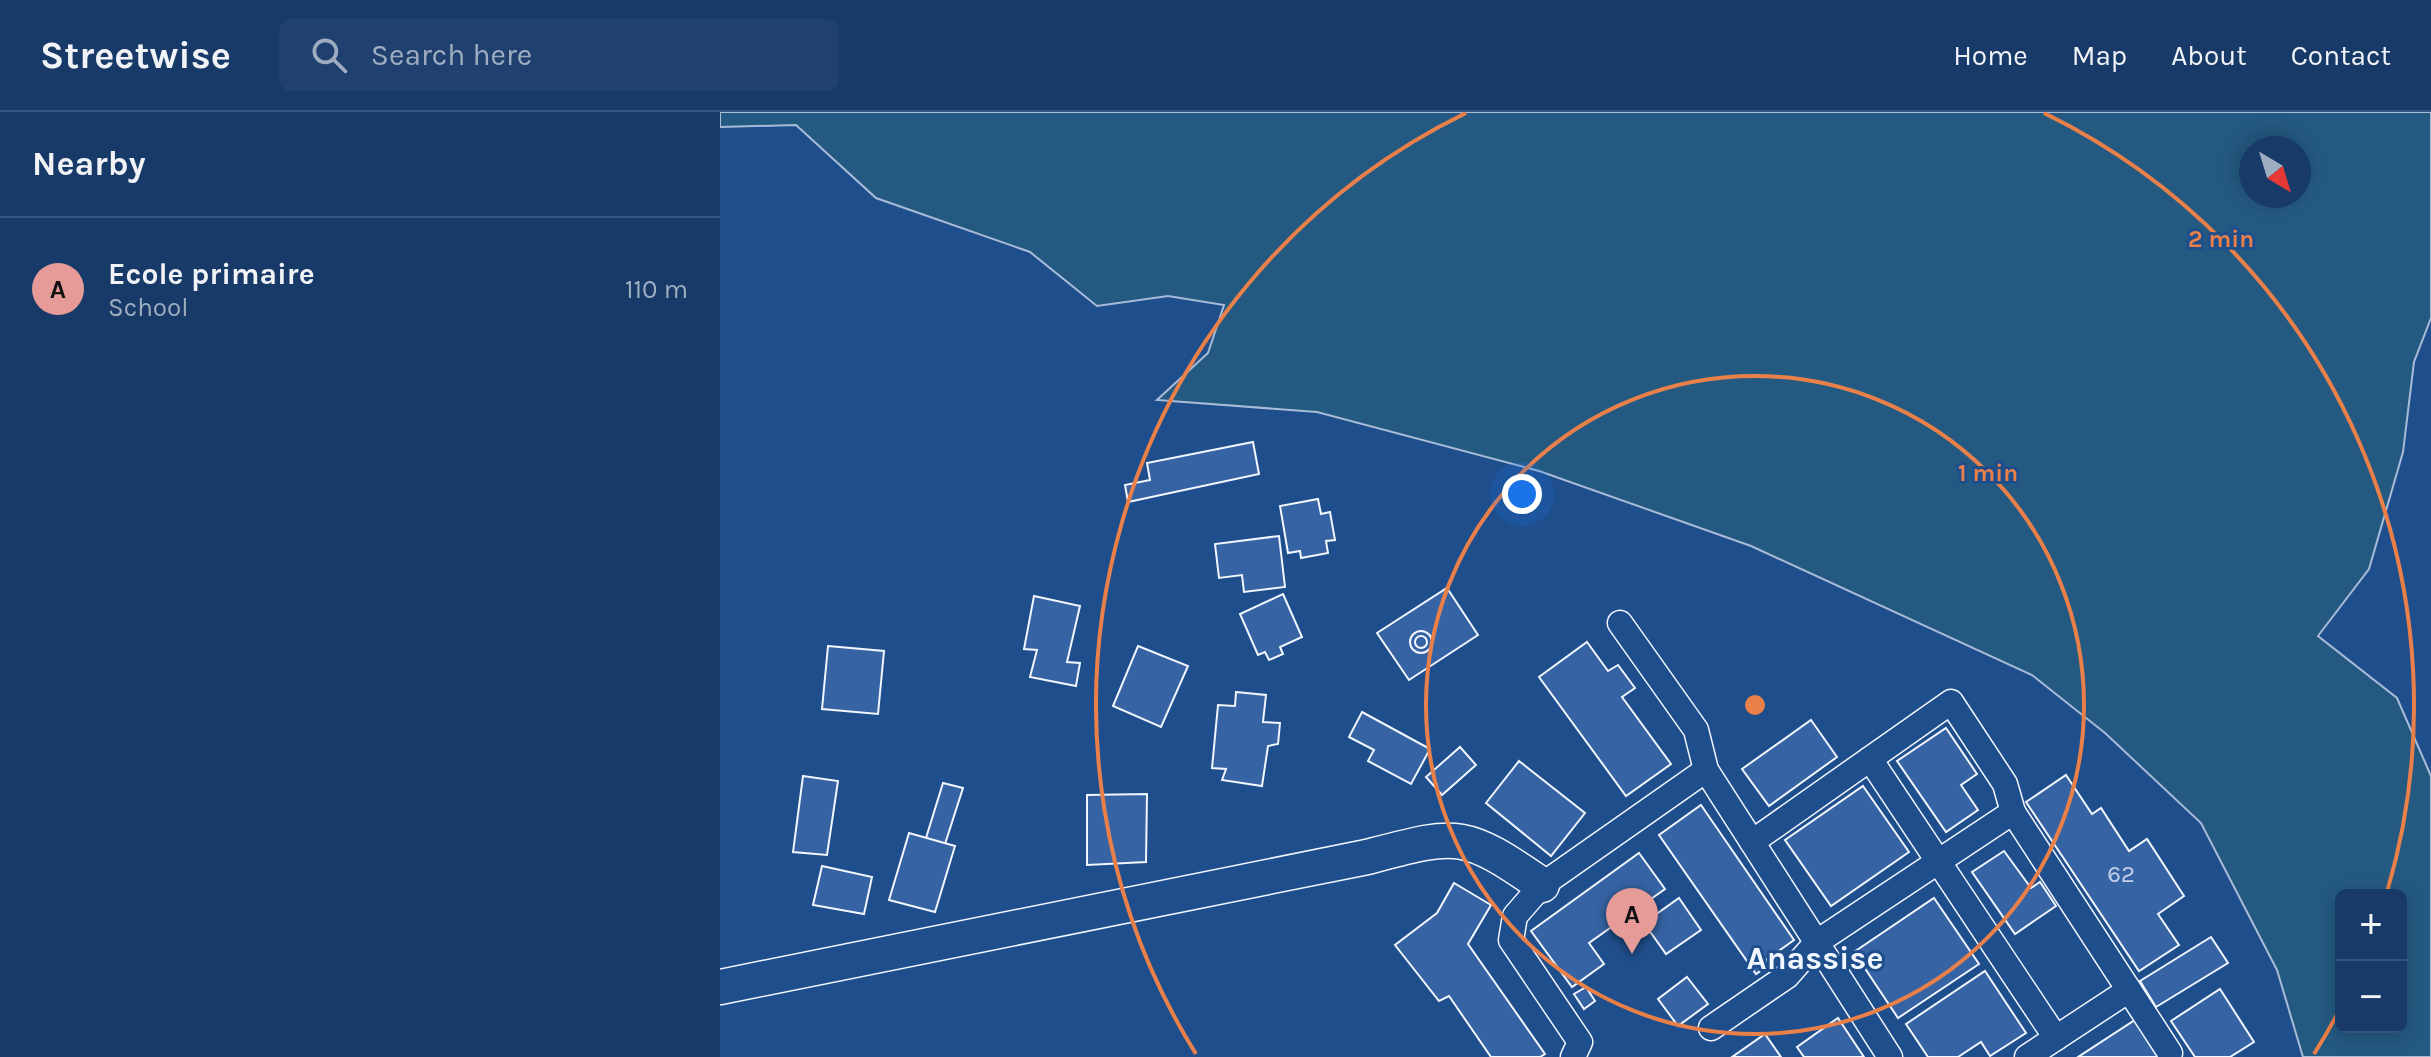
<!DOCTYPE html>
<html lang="en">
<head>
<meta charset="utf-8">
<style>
  :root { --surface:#173a69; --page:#20416f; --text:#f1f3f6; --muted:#9eadc0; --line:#36547d; --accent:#e69b98 }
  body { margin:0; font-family:Karla,sans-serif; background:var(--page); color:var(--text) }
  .controls { position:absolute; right:24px; bottom:24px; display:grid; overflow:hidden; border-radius:12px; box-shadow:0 4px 20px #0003 }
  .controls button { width:72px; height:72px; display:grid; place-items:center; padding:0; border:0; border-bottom:2px solid var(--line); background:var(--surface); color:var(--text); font:40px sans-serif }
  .compass { position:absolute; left:1519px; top:24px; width:72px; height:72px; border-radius:50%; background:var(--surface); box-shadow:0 4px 20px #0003; rotate:142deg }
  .you { position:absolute; left:802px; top:382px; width:28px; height:28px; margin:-20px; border:6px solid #fff; border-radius:50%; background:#1a73e8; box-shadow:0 0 0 12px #1a73e833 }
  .badge { display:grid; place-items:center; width:52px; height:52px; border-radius:50%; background:var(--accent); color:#111; font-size:26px; font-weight:700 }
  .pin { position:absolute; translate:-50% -66px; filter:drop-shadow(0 2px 4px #0008) }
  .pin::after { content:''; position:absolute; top:42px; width:28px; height:24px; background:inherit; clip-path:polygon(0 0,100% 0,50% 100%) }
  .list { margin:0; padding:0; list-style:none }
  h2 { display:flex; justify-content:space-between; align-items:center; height:104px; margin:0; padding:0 32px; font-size:34px }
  h2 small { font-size:26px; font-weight:400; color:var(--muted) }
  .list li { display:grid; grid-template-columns:52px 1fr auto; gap:24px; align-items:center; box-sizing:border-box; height:144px; padding:0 32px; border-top:2px solid var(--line) }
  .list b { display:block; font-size:30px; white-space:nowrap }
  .list p { margin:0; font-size:26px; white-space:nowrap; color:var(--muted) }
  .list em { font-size:26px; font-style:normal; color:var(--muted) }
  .icon { flex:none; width:44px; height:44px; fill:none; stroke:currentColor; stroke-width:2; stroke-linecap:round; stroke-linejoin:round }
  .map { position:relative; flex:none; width:1711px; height:945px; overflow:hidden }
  header { display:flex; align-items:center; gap:48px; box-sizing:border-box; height:112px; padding:0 40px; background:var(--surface); border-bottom:2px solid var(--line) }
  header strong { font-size:38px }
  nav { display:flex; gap:44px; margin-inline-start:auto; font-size:28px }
  .search { width:560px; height:72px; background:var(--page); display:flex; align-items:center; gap:20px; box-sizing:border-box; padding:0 28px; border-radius:12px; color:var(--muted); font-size:30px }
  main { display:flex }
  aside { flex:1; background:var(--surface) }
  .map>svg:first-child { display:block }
</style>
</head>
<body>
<header>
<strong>Streetwise</strong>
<div class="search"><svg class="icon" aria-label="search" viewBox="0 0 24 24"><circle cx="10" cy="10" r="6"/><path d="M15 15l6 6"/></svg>Search here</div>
<nav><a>Home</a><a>Map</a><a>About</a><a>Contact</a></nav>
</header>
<main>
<aside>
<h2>Nearby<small></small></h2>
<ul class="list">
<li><span class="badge">A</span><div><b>Ecole primaire</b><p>School</p></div><em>110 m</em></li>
</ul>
</aside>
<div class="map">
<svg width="1711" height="945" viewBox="0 0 1711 945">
  <rect width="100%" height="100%" fill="#1f4e8c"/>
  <!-- green -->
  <path fill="#245a82" stroke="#a8bbd7" stroke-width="2" fill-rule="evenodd" d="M0 0H1711V206L1694 250 1683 340 1649 457 1598 524 1677 586 1711 664V945H1583L1557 858 1481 711 1385 621 1312 563 1031 434 819 359 597 300 437 288 488 241 504 193 448 184 377 194 310 140 156 86 76 13 0 15ZM1531 36H1579V84H1531ZM1621 783H1681V915H1621Z"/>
  <!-- building -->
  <g fill="#3563a3" stroke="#f2f6ff" stroke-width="2">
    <path d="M533 330 539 362 408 390 405 373 430 368 427 351Z"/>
    <path d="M598 387 601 402 610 400 615 428 606 429 608 441 581 446 580 439 568 441 560 394Z"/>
    <path d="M559 424 565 475 524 480 522 463 499 466 495 432Z"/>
    <path d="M727 476 758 523 689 568 657 521Z"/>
    <path d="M563 482 582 525 560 535 563 542 549 548 545 540 538 543 520 502Z"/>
    <path d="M314 484 360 494 347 550 360 551 356 574 310 565 317 538 304 537Z"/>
    <circle cx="701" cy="530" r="11"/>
    <circle cx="701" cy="530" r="6"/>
    <path d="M867 530 888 559 898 553 915 576 902 585 951 652 906 684 819 565Z"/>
    <path d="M108 534 164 539 158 602 102 597Z"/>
    <path d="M418 534 468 554 441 615 393 594Z"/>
    <path d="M516 580 546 583 543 610 560 611 558 632 548 634 542 674 502 668 506 657 492 656 498 593 515 594Z"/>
    <path d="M642 600 710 637 691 672 648 649 654 638 629 625Z"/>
    <path d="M1091 608 1117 645 1049 694 1022 657Z"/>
    <path d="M1226 616 1257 662 1241 673 1258 698 1226 720 1177 649Z"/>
    <path d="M740 635 756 653 722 683 706 665Z"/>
    <path d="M799 649 865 701 831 744 766 691Z"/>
    <path d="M1346 663 1372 702 1381 696 1409 739 1427 727 1464 784 1438 802 1459 833 1419 859 1306 690Z"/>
    <path d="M83 664 118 669 107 743 73 740Z"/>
    <path d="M223 671 243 676 225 732 206 726Z"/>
    <path d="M1143 674 1189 740 1111 794 1065 728Z"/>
    <path d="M427 682 426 750 367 753V683Z"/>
    <path d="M981 693 1074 828 1046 848 1049 853 1036 862 939 723Z"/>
    <path d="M189 721 235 734 215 800 169 788Z"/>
    <path d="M1284 739 1311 776 1320 770 1336 794 1295 822 1252 760Z"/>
    <path d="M919 741 945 777 869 831 884 852 852 875 811 819Z"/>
    <path d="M102 754 152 765 144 802 93 793Z"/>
    <path d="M734 771 771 793 748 832 825 942 820 945H771L729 884 719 889 675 833 717 801Z"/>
    <path d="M959 786 981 818 946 842 924 811Z"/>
    <path d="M1214 786 1259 852 1178 906 1134 840Z"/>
    <path d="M1491 825 1508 851 1436 895 1420 869Z"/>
    <path d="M1265 859 1306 921 1270 944 1261 930 1238 945H1208L1186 912Z"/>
    <path d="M967 865 988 892 958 914 938 887Z"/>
    <path d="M866 875 875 889 864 897 854 882Z"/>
    <path d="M1500 877 1534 930 1510 945H1475L1451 909Z"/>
    <path d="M1118 906 1144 945H1084L1077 935Z"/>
    <path d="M1415 908 1438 945H1358Z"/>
    <path d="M1045 922 1061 945H1012Z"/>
  </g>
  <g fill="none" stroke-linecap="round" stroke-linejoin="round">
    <!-- street casing -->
    <g stroke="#f2f6ff" stroke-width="27">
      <g id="street">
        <path d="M900 511 976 618 986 658 1170 945"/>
        <path d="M1150 647 1336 926"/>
        <path d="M1032 730 1231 590 1285 672 1293 700 1450 941"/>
        <path d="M991 916 1067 864 1097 830 1293 700"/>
        <path d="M853 945 860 930 791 828 795 804 822 773 986 658"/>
        <path d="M1307 945 1409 878"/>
      </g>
    </g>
    <!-- secondary casing -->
    <g stroke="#f2f6ff" stroke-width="37">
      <path id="secondary" d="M0 875 647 745C739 721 742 718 822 773"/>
    </g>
    <!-- street -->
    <use href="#street" stroke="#1f4e8c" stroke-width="24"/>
    <!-- secondary -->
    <use href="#secondary" stroke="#1f4e8c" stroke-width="34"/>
  </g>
  <!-- distance rings -->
  <g fill="none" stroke="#ea8049" stroke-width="4">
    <circle cx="1035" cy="593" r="329"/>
    <path d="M1620 897A659 659 0 0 1 1594 942M476 942A659 659 0 0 1 746 1M1324 1A659 659 0 0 1 1667 780"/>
  </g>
  <g text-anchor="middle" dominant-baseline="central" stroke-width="6" stroke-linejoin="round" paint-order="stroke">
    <!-- number labels -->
    <g font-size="24" fill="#c3d1e8">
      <text x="1401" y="762">62</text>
    </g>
    <!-- quarter labels -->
    <g font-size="32" font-weight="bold" fill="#f2f6ff" stroke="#1f4e8c">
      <text x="1095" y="846">Anassise</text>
    </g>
  </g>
  <circle cx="1035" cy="593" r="12" fill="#ea8049" stroke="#1f4e8c" stroke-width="4"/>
  <g font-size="24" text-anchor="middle" font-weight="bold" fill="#ea8049" stroke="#1f4e8c" stroke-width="6" stroke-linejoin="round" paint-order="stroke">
    <text x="1501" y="135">2 min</text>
    <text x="1268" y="369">1 min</text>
  </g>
</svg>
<div class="controls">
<button>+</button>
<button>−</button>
</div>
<svg class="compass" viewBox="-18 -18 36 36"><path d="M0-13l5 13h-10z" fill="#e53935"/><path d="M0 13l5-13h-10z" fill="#9eadc0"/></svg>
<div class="you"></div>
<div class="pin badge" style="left:912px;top:842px">A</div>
</div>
</main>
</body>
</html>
